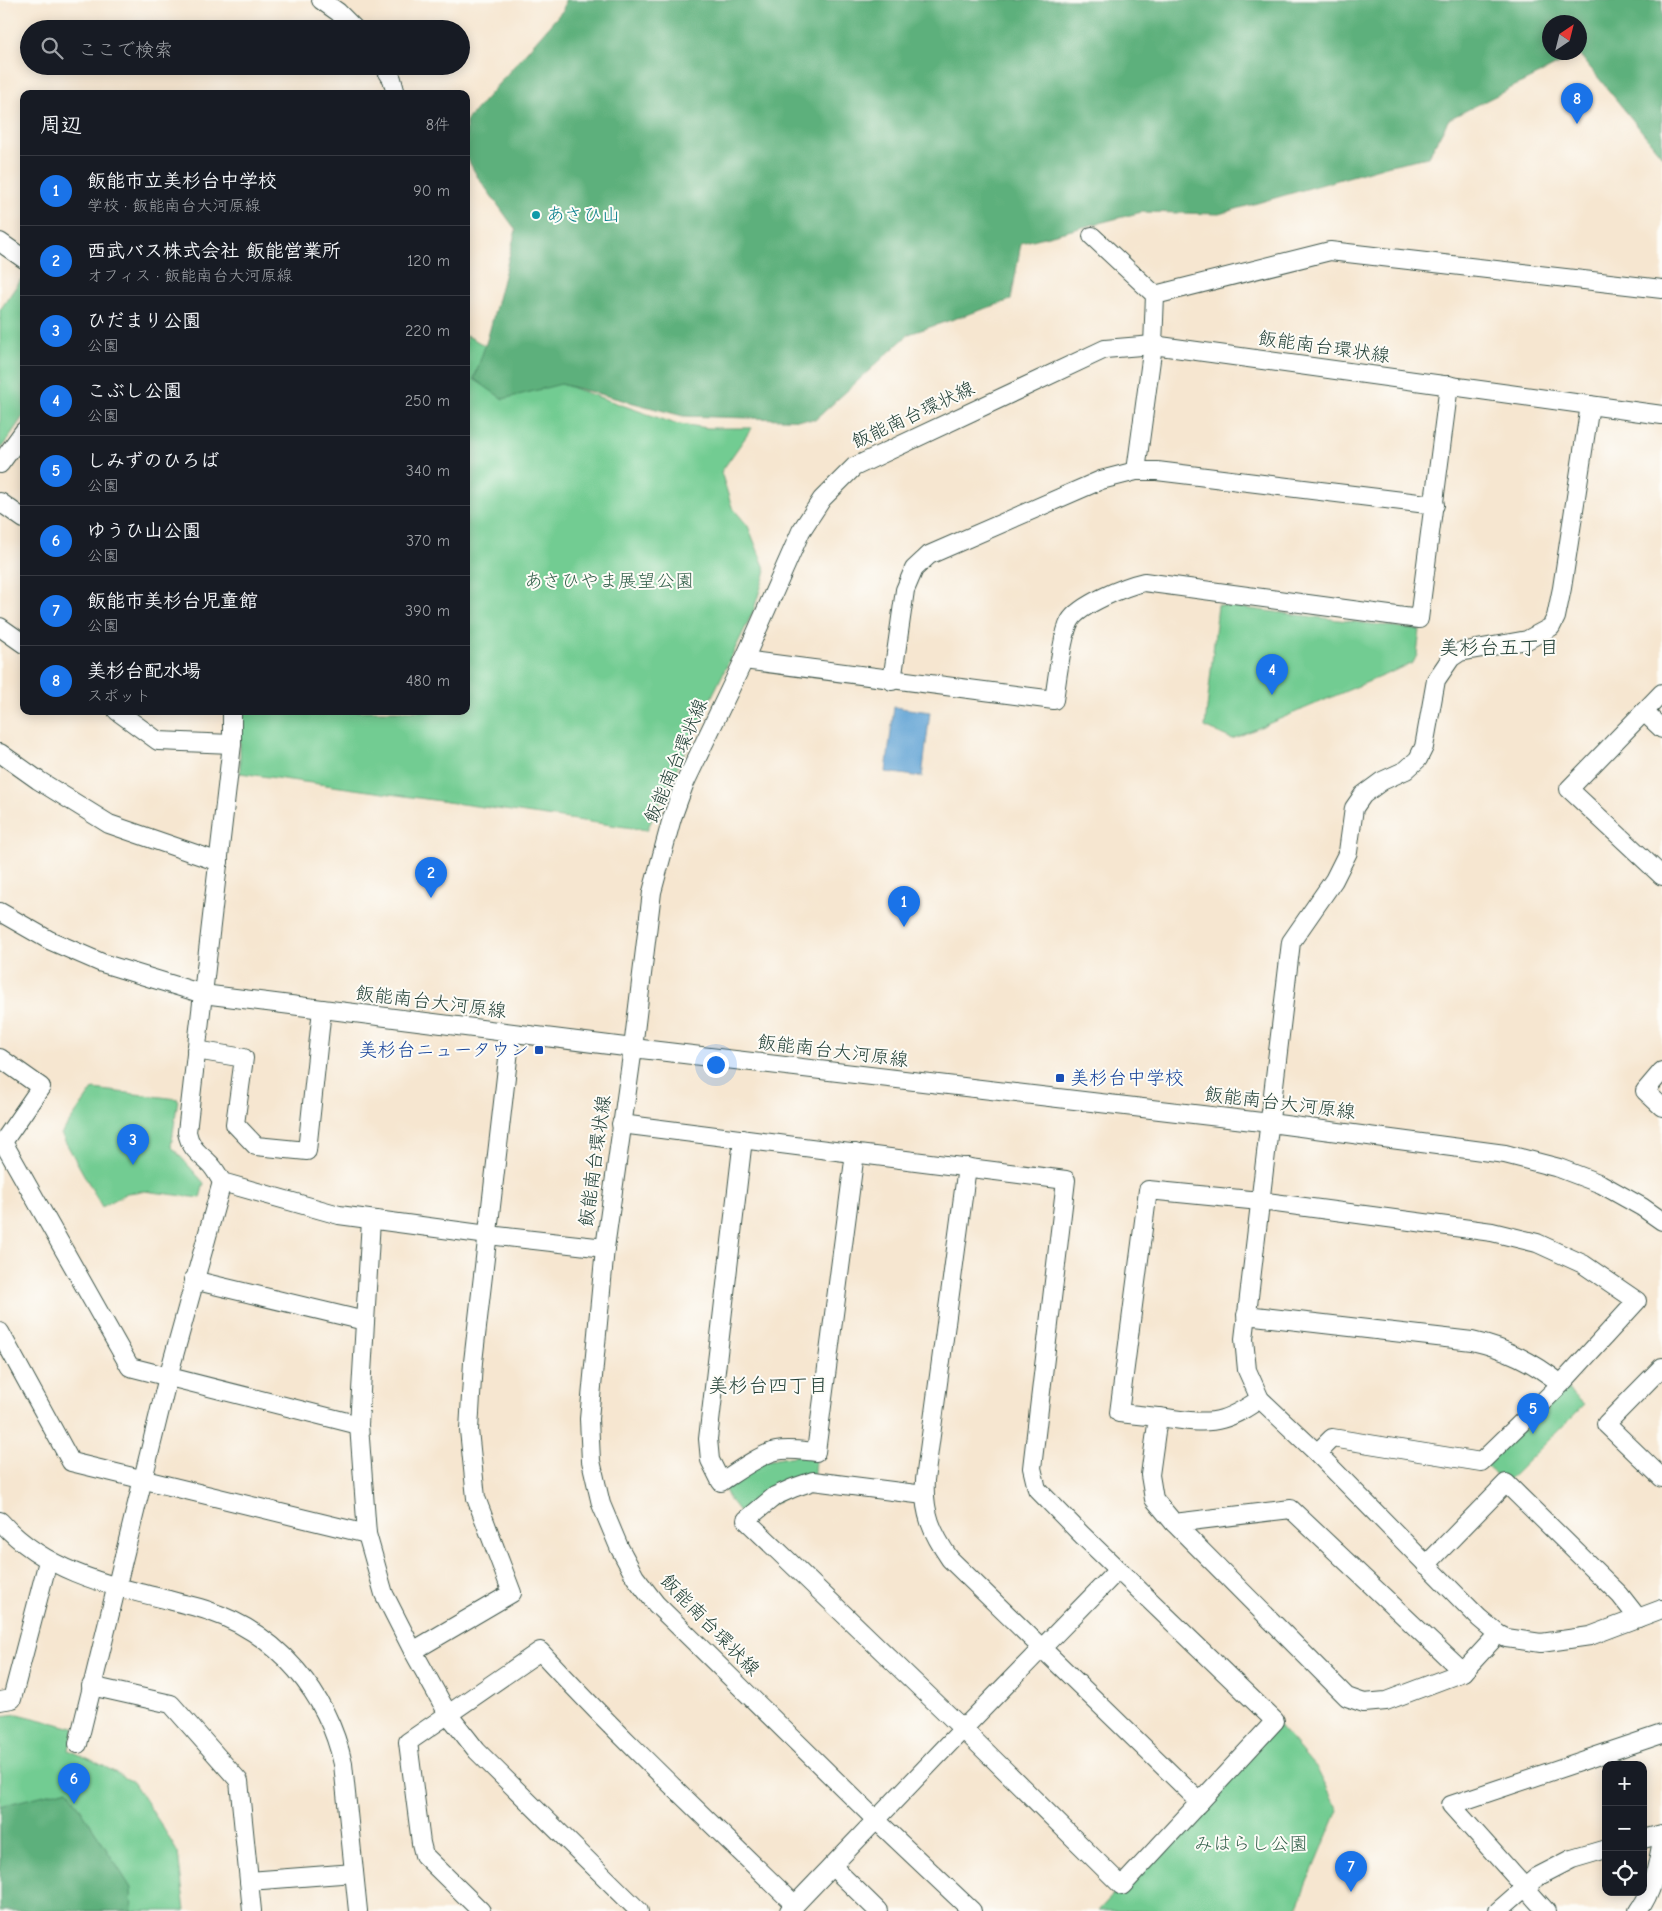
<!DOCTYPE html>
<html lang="ja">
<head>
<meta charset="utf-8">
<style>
  :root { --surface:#171b24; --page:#242831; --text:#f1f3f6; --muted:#9ea1a6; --line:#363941; --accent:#1a73e8 }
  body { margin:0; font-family:"Comic Neue","Klee One",sans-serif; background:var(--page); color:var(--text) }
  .controls { position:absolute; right:15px; bottom:15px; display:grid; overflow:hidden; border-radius:10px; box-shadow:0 2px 12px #0003 }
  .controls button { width:45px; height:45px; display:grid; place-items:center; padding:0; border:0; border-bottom:1px solid var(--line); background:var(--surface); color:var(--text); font:25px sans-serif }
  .compass { position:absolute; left:1542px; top:15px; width:45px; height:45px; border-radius:50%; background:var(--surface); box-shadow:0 2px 12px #0003; rotate:35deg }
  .you { position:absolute; left:715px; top:1064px; width:18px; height:18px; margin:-12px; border:4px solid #fff; border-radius:50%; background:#1a73e8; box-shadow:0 0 0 8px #1a73e833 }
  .badge { display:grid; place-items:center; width:32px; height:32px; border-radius:50%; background:var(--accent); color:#fff; font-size:16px; font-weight:700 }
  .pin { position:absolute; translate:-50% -41px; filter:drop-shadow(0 1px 2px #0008) }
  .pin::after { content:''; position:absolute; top:26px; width:18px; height:15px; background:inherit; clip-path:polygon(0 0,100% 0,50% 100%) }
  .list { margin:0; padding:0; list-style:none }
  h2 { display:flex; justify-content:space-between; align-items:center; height:65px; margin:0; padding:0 20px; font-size:21px }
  h2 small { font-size:16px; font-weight:400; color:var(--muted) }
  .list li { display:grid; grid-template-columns:32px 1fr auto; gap:15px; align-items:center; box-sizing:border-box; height:70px; padding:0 20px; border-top:1px solid var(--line) }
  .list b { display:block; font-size:19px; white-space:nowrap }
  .list p { margin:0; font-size:16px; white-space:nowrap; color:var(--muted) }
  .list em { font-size:16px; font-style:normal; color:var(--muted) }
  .icon { flex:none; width:28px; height:28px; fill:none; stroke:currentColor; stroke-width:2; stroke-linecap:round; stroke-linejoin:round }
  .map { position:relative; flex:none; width:1662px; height:1911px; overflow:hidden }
  .search { position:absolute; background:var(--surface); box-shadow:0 2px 12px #0003; left:20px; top:20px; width:450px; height:55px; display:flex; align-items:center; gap:12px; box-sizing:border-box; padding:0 18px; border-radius:28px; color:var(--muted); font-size:19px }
  .panel { position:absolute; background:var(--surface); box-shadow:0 2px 12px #0003; left:20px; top:90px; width:450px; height:625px; border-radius:10px }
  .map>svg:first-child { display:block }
</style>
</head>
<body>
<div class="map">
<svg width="1662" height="1911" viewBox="0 0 1662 1911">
  <rect width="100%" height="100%" fill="#fdfcf7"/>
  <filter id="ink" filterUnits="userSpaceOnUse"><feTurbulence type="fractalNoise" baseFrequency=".02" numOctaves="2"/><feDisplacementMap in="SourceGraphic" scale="10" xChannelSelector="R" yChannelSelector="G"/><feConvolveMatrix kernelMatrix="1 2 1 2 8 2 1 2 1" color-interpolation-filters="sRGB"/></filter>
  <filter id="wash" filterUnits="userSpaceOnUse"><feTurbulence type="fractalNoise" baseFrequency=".0096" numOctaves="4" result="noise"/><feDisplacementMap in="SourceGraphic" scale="20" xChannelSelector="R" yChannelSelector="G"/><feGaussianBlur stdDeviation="1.12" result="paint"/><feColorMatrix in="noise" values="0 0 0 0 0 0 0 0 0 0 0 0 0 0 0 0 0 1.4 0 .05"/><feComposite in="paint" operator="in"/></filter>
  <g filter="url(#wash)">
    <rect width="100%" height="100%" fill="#f6e6d0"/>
    <!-- green -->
    <g fill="#72cc92" stroke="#488463">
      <path d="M24 275V415L0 450V310Z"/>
      <path d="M466 335 539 376 673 423 708 428H752L721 472 732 507 748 526 766 571 753 612 647 830 240 773V711H466Z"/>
      <path d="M1218 605 1420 630 1417 655 1413 663 1232 739 1205 727Z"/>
      <path d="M93 1089 178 1099 171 1146 204 1183 200 1198 144 1191 127 1193 102 1207 61 1134Z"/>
      <path d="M1561 1384 1584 1405 1506 1483 1481 1462Z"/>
      <path d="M816 1452 813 1481 746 1520 730 1500 721 1482 748 1464Z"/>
      <path d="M18 1714 74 1728 69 1750 94 1761 133 1782 162 1826 178 1853 185 1911H82L0 1872V1716Z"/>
      <path d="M1275 1721 1317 1769 1338 1810 1296 1911H1098Z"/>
    </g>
    <!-- forest -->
    <g fill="#5db07c" stroke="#3e7658" fill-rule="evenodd">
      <path d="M565 0H1662V156L1579 54 1449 119 1428 157 1390 165 1219 214 1142 212 1021 243 1011 300 909 334 815 420 683 416 561 384 503 399 474 379 488 337 516 230 477 176 466 156V121L563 10ZM1550 22H1580V52H1550Z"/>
      <path d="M68 1789 131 1888 132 1911H0V1806Z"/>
    </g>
    <!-- water -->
    <path fill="#5fa2d4" stroke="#3f7084" d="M894 707 930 712 922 777 886 772Z"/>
  </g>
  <g filter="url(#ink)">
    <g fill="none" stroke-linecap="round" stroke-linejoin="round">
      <!-- minor casing -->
      <g stroke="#3f564b" stroke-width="20">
        <g id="minor">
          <path d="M321 0 338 12 355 29"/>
          <path d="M384 66 392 79 396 94"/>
          <path d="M1092 236 1155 295 1153 345 1136 471"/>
          <path d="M0 242 24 259"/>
          <path d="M1155 295 1330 251 1662 289"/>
          <path d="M1590 405 1562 588 1556 617 1551 627 1527 640 1460 652 1451 658 1436 680 1424 747 1418 759 1406 770 1382 781 1363 795 1354 808 1348 852 1334 880 1291 942 1244 1339 1247 1370 1260 1399 1317 1453 1479 1618 1498 1634 1506 1638 1541 1643 1590 1636 1662 1609"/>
          <path d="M0 464 24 431"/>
          <path d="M0 502 24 519"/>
          <path d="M0 627 24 644"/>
          <path d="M744 660 1054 700C1057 681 1062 635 1070 621 1079 605 1126 586 1144 582L1419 619 1449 385"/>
          <path d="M892 681 905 590 914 569 929 555 1101 480 1136 471H1157L1435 505"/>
          <path d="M1662 693 1569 789 1662 876"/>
          <path d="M117 711 158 741 232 744"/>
          <path d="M232 711V744L187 1132C190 1147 197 1152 208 1162 214 1167 218 1175 222 1182L339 1215 488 1235 605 1248"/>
          <path d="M1644 712 1662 729"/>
          <path d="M0 753 38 780 109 824 219 862"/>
          <path d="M0 912 49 940 102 963 203 994 633 1048 1270 1123 1505 1154 1559 1168 1601 1184 1642 1207 1662 1221"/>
          <path d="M196 1050 244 1058 235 1124 256 1146 307 1151 322 1009"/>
          <path d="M0 1058 41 1087 3 1142 130 1367 359 1425"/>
          <path d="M1662 1071 1645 1091 1662 1107"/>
          <path d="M621 1124 1066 1180 1032 1468 1037 1489 1082 1535 1275 1721 1122 1886 963 1729 746 1520 775 1496 793 1488 813 1481 924 1495"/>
          <path d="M743 1139 708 1439 710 1460 721 1482C736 1472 759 1455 776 1451 789 1448 804 1451 816 1452L855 1153"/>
          <path d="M967 1167 925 1480C923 1513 932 1533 950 1559L1200 1802"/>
          <path d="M371 1220 359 1425 367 1534 384 1594 413 1651 448 1714 477 1751 639 1911"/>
          <path d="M193 1280 365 1321"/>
          <path d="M1246 1315 1472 1341C1507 1349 1532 1361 1561 1384"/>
          <path d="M0 1332 71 1462 367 1534"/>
          <path d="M1662 1367 1606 1424 1662 1478"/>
          <path d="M1158 1417C1178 1419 1202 1425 1222 1419 1236 1415 1248 1407 1260 1399"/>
          <path d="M1317 1453 1332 1438 1481 1462 1561 1384 1637 1301 1583 1264 1537 1243 1492 1232 1260 1201 1148 1190 1119 1413 1158 1417 1150 1475 1154 1499 1174 1523 1347 1697 1364 1703 1386 1701 1463 1672 1498 1634"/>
          <path d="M0 1521C44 1571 107 1585 169 1600 182 1604 196 1606 209 1611 278 1634 328 1694 343 1764L358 1911"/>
          <path d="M1174 1523 1291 1509 1463 1672"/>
          <path d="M1426 1565 1506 1483 1620 1595 1638 1618"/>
          <path d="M413 1651 512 1593 476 1498 469 1430 473 1362 511 1033"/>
          <path d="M91 1686 171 1704 239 1781 252 1911"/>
          <path d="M0 1701 12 1699 48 1561"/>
          <path d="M78 1744 168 1377 222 1182"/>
          <path d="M1643 1839 1662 1834"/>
          <path d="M832 1866 878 1911"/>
          <path d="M249 1881 354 1873"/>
          <path d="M481 1911 424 1855 421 1843 408 1742 540 1651C621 1739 709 1821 795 1905"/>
          <path d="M789 1911 963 1729 1118 1570"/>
          <path d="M972 1911 876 1820 656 1604 635 1577 619 1547 601 1504 591 1461 589 1419 605 1248 633 1048 652 892 672 818 684 785 744 660 801 531 822 499 854 467 1105 349 1153 345 1662 415"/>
          <path d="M1498 1911 1537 1877 1572 1859 1606 1849"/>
          <path d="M1546 1911 1451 1805 1662 1734"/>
          <path d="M1638 1911C1653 1892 1658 1863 1662 1840"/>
        </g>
      </g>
      <!-- minor -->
      <use href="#minor" stroke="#fff" stroke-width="18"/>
    </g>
  </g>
  <!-- markers -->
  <circle fill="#0f9aa8" stroke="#fdfcf7" stroke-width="2" cx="536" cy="215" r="5"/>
  <g fill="#1a4fb4" stroke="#fdfcf7" stroke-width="2">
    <rect x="534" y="1045" width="10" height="10" rx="2.5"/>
    <rect x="1055" y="1073" width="10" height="10" rx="2.5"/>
  </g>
  <g text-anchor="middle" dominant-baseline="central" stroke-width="4" stroke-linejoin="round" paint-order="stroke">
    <!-- culture labels -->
    <g font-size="19" fill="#0d838f" stroke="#fdfcf7" text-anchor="start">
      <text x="546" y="215">あさひ山</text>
    </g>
    <!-- street labels -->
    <g font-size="19" fill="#1f3d34" stroke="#fdfcf7">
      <text transform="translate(1324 347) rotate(8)">飯能南台環状線</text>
      <text transform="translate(913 415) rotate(-25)">飯能南台環状線</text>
      <text transform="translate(676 761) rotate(-67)">飯能南台環状線</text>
      <text transform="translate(431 1002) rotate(7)">飯能南台大河原線</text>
      <text transform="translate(833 1051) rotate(7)">飯能南台大河原線</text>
      <text transform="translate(1280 1103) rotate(7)">飯能南台大河原線</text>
      <text transform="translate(595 1161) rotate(-82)">飯能南台環状線</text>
      <text transform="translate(710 1625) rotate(46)">飯能南台環状線</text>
    </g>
    <!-- park labels -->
    <g font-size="19" fill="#34614c" stroke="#fdfcf7">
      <text x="609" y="581">あさひやま展望公園</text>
      <text x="1251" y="1844">みはらし公園</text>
    </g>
    <!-- transit labels -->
    <g font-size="19" fill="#164399" stroke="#fdfcf7" text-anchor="end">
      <text x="529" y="1050">美杉台ニュータウン</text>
      <text x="1070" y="1078" text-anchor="start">美杉台中学校</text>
    </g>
    <!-- neighbourhood labels -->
    <g font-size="20" fill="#1f3d34" stroke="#fdfcf7">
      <text x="1499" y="647">美杉台五丁目</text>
      <text x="768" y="1385">美杉台四丁目</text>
    </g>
  </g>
</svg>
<div class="controls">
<button>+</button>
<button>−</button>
<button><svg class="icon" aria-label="locate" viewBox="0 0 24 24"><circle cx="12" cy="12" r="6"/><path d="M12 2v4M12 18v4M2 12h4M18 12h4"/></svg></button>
</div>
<svg class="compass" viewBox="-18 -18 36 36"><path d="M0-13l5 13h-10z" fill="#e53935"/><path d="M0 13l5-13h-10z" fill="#9ea1a6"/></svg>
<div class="you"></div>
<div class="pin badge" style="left:904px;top:927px">1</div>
<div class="pin badge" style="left:431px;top:898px">2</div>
<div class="pin badge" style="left:133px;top:1165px">3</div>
<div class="pin badge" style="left:1272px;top:695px">4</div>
<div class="pin badge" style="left:1533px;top:1434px">5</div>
<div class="pin badge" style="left:74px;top:1804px">6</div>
<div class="pin badge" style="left:1351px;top:1892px">7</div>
<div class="pin badge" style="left:1577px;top:124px">8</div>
<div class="search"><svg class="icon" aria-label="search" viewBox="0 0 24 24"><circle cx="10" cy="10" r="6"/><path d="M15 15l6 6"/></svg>ここで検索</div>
<section class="panel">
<h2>周辺<small>8件</small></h2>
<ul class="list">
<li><span class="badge">1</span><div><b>飯能市立美杉台中学校</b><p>学校 · 飯能南台大河原線</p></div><em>90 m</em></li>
<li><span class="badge">2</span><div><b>西武バス株式会社 飯能営業所</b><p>オフィス · 飯能南台大河原線</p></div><em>120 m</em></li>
<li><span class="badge">3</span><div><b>ひだまり公園</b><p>公園</p></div><em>220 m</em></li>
<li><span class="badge">4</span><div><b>こぶし公園</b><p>公園</p></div><em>250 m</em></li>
<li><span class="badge">5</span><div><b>しみずのひろば</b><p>公園</p></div><em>340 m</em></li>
<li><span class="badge">6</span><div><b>ゆうひ山公園</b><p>公園</p></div><em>370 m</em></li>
<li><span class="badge">7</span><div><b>飯能市美杉台児童館</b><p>公園</p></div><em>390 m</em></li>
<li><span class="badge">8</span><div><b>美杉台配水場</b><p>スポット</p></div><em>480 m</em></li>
</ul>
</section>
</div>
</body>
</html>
